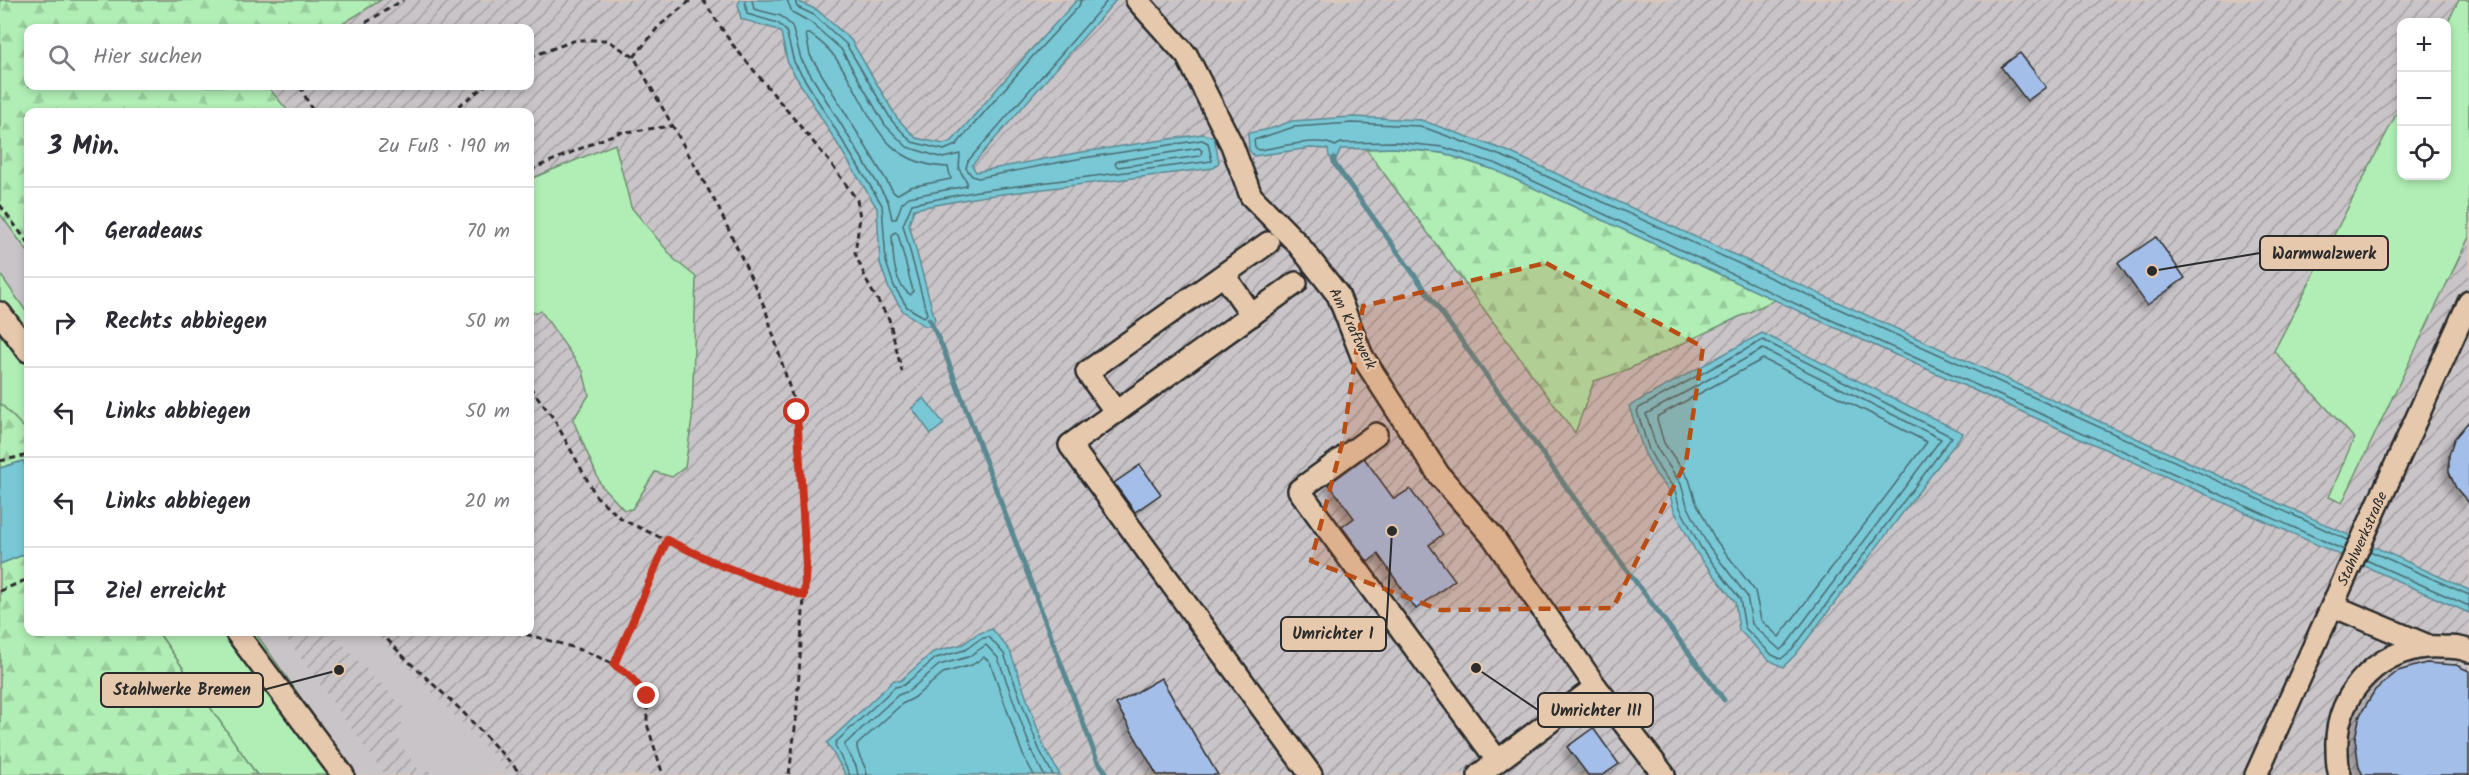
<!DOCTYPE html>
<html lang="de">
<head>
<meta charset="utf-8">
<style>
  :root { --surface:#fff; --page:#f7f7f7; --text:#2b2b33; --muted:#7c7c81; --line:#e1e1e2 }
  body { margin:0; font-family:Kalam,sans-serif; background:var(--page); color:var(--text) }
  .controls { position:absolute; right:18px; top:18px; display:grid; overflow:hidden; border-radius:12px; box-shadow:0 3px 9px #0003 }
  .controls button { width:54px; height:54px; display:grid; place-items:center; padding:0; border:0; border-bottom:2px solid var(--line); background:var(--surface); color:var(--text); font:30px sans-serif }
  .stop { position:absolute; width:18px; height:18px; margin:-14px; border:4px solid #c8321e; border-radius:50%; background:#fff }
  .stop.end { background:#c8321e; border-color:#fff; box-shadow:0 2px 6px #0008 }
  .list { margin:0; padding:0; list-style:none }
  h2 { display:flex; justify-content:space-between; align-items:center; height:78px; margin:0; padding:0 24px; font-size:26px }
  h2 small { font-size:20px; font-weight:400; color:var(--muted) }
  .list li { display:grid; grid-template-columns:39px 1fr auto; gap:18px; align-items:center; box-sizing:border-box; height:90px; padding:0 24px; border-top:2px solid var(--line) }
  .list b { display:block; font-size:22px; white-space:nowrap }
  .list em { font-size:20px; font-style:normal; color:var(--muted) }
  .icon { flex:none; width:33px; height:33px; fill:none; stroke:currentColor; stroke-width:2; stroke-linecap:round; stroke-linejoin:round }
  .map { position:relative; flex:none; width:2469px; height:775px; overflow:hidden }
  .search { position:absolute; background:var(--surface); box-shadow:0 3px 9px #0003; left:24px; top:24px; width:510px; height:66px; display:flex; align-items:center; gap:15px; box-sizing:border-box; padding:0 21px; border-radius:12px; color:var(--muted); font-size:22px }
  .panel { position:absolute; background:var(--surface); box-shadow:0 3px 9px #0003; left:24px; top:108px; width:510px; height:528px; border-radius:12px }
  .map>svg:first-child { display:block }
</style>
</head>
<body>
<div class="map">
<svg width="2469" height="775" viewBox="0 0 2469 775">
  <defs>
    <pattern id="industrial-furrows" width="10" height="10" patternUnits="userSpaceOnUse" patternTransform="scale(1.5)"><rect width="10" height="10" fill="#c9c4c8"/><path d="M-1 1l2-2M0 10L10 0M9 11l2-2" fill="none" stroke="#a39fa3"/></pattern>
    <pattern id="forest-firs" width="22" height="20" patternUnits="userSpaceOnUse" patternTransform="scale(1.5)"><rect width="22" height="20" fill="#b0eeb5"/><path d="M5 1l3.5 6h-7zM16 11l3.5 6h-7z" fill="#98cc9c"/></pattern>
    <filter id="shadow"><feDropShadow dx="-5.5" dy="5.5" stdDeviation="3" flood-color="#0004"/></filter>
  </defs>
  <rect width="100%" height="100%" fill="#d9c7b9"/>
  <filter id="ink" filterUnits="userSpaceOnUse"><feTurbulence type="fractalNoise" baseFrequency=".0167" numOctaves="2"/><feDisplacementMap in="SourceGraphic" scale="12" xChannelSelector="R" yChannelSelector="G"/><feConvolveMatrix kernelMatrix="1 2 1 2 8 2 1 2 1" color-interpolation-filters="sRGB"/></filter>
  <g filter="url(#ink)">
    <!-- built -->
    <g fill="#c9c4c8">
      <path d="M0 214 28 252V314L0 274Z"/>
      <path d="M255 632H282L385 775H355Z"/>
      <path d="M331 632H374L512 775H433L430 771 419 770 399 743 404 708Z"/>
    </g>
    <!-- industrial -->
    <g fill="url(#industrial-furrows)" fill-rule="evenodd">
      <path d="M382 0H2469V775H512L374 632H530V313L541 311 583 371 589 395 632 509 655 472 696 277 675 260 631 207 615 144 530 179V112H472L469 108 463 112H289L267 86H530V28H336ZM2402 22H2446V176H2402Z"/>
      <path d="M282 632H331L404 708 399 743 419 770 430 771 433 775H385Z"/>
    </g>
    <!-- green -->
    <g fill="#b0eeb5" stroke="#6e8c70" stroke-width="1.5">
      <path d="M2459 0H2469V237L2342 503 2329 497 2354 438 2274 351 2401 105 2402 176H2446L2447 23Z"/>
      <path d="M615 144 631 207 675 260 696 277 692 419 685 467 672 477 655 472 632 509 624 510 601 485 573 420 589 395 583 371 541 311 530 313V179Z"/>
      <path d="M0 274 28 314V432L0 403Z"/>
      <path d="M158 632H255L355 775H257Z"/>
    </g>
    <!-- forest -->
    <g fill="url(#forest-firs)" stroke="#6e8c70" stroke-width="1.5">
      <path d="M0 0H381L336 28H28V86H267L289 112H28V252L0 214Z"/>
      <path d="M1395 148 1442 153 1495 170 1775 300 1624 371 1594 381 1575 433 1366 149Z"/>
      <path d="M0 403 28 432V473L23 461 0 468Z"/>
      <path d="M28 553V632H158L257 775H0V564Z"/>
    </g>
    <!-- water -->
    <g fill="#79c8d6" stroke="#5a8992" stroke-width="1.5">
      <path d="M740 0H795L817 10 851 40 897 118 916 138 944 144 952 141 1029 52 1077 0H1116L972 165 976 172 1076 153 1203 134 1214 137 1219 162 1214 168 979 197 914 209 909 224 935 320 932 326H925L903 311 889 289 880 263 877 208 788 64 781 33 775 29 741 19 738 4Z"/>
      <path d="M1352 117 1421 120 1507 151 2469 590V613L1807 315 1495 170 1442 153 1395 148 1341 149 1334 163 1329 156 1328 149 1311 148 1254 156 1249 150 1248 133 1270 129 1292 121Z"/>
      <path d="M1762 333 1963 433 1796 654 1783 667 1769 660 1739 630 1735 602 1696 552 1674 510 1669 491 1655 473 1644 452 1629 406Z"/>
      <path d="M924 398 944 424 931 434 912 408Z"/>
      <path d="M23 461 28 473V553L0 564V468Z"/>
      <path d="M992 629 1010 651 1044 747 1060 775H846L827 743 894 680 900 681 933 652 963 644 977 634Z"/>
    </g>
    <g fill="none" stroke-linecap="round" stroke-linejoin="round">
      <!-- shore -->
      <g stroke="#4a6a6f" stroke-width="1.5">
        <path d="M745 0 747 14 778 23 786 31 794 62 882 205 886 262 894 286 907 307 924 317 927 314 903 225 912 204 978 191 1212 161 1208 143 1202 140 1077 159 978 178 972 176 966 168 968 161 1108 0"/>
        <path d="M752 0 754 9 781 16 792 26 801 59 888 201 892 219H896L902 203 909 197 966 186 967 182 959 169 960 154 943 158 907 147 885 125 841 49 810 22 792 12 787 0"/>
        <path d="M795 0 797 7 814 15 846 44 892 121 912 142 944 150 956 145 1033 56 1079 6 1081 0"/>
        <path d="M806 34H810C818 40 828 47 834 56 871 103 873 164 948 167L951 179 910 187 898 194 894 193 810 55Z"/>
        <path d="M1199 148 1202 151 1200 156 1118 167 1115 164 1117 161Z"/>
        <path d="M895 232 898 234 913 291 911 295C893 285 893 254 892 235Z"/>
        <path d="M1763 340 1952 437 1792 650 1781 659 1772 655 1745 628 1740 599 1701 548 1680 508 1674 488 1660 470 1649 450 1637 411 1639 408Z"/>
        <path d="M1763 349 1941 439 1786 645 1780 650 1752 624 1747 596 1707 544 1687 505 1681 484 1656 447 1646 414Z"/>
        <path d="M1763 359 1927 442 1779 637 1761 620 1755 591 1715 539 1696 502 1689 479 1664 443 1657 419 1658 416Z"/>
        <path d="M2344 550 1809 310 1497 164 1443 147 1395 142 1341 143 1335 146C1318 136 1278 148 1258 150L1255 147 1254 140 1294 127 1352 123 1420 126 1504 157 2348 540"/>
        <path d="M2370 551 2469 595"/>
        <path d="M2366 560 2469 606"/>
        <path d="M850 775 835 746 836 742 895 687 904 685 936 658 965 650 980 639 989 637 1004 654 1039 749 1053 775"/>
        <path d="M858 775 856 766 845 747V744L898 695 909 691 939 665 968 657 986 645 998 658 1032 752 1044 775"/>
        <path d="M867 775C866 764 856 755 857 745L902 704 914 698 943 673 972 665 984 657 990 662 1023 755 1034 775"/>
      </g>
      <!-- stream -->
      <g stroke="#5a8992" stroke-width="5">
        <path d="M1334 158V163L1600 534 1724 700"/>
        <path d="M929 319 943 348 969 417 1097 760 1108 775"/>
      </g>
    </g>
    <!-- building -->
    <g fill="#a4beea" stroke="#2b2b2b" stroke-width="1.5" filter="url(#shadow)">
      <path d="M2020 53 2046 87 2027 101 2001 67Z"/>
      <path d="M2156 237 2185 278 2147 305 2118 263Z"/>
      <path d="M2469 421V503L2456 488 2449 472V455L2454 439Z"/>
      <path d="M1364 458 1394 499 1410 489 1443 534 1429 545 1455 580 1416 609 1378 554 1368 562 1342 527 1354 518 1329 484Z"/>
      <path d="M1140 465 1161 494 1135 512 1114 483Z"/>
      <path d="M2426 663 2456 665 2469 671V775H2363L2359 767 2355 738 2360 715 2375 690 2398 671Z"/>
      <path d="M1161 678 1218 775H1157L1116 704Z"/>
      <path d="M1593 728 1619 764 1603 775H1588L1567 747Z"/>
    </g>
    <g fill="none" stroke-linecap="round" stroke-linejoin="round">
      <!-- minor casing -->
      <g stroke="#2b2b2b" stroke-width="26">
        <g id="minor">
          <path d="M1137 0 1187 56 1232 145 1251 196 1297 243 1338 295 1362 356 1439 475 1493 537 1596 687 1664 775"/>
          <path d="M1224 275 1252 315"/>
          <path d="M1296 283 1070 445 1311 775"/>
          <path d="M0 313 28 351"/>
          <path d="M1116 412 1087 372 1268 243"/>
          <path d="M1376 434 1299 490 1497 760"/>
          <path d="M2333 606 2426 645"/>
          <path d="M236 632 343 775"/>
          <path d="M1479 775 1596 687"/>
          <path d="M2256 775 2469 302"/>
          <path d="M2340 775C2337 766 2337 758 2337 748 2334 691 2385 642 2442 647 2452 647 2460 647 2469 651"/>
        </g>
      </g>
      <!-- path -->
      <g stroke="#2b2b2b" stroke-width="3" stroke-dasharray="6 4.5" stroke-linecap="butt">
        <path d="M703 0 732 44 829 161 857 200 860 217 855 253 869 286 889 319 902 372"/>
        <path d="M357 28 403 0"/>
        <path d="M530 57 576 40H607L634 57 718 207 765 308 797 412 806 565 796 721 789 775"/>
        <path d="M634 57 659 26 691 0"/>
        <path d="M303 86 302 90 313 112"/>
        <path d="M450 112 485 86"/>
        <path d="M530 170 617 133 673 126"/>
        <path d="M0 205 28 243"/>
        <path d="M530 387 554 419 596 496 623 520 720 565 804 596"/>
        <path d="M0 461 28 455"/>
        <path d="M0 591 28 579"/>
        <path d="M380 632 407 660 461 710 522 775"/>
        <path d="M516 632C548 640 605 653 628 675 635 681 641 689 647 696V724L663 775"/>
        <path d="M614 665 667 540"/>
      </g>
      <!-- minor -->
      <use href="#minor" stroke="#e6c9ad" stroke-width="21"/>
    </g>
  </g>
  <g fill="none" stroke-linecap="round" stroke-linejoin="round" filter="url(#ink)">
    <!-- route -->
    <path stroke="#c8321e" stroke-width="8" d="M647 696 628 674 614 665 667 540 720 565 804 596 806 565 797 412"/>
  </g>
  <!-- marked area -->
  <path fill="#b94e14" fill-opacity="0.2" stroke="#b94e14" stroke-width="4.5" stroke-dasharray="12 8" stroke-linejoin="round" d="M1546 263 1703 347 1686 462 1613 608 1440 610 1311 561 1343 440 1363 306Z"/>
  <g text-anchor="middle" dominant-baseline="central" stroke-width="4.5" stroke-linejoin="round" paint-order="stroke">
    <!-- street labels -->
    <g font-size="15" fill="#2b2b2b" stroke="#e6c9ad">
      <text transform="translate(1352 329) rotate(64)">Am Kraftwerk</text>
      <text transform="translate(2363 539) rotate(-66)">Stahlwerkstraße</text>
    </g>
  </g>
  <!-- callouts -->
  <path fill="none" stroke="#2b2b2b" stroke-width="2" d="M2152 271L2260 253M1392 531L1386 634M339 670L263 690M1476 668L1538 710"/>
  <g fill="#2b2b2b" stroke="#e6c9ad" stroke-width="2">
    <circle cx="2152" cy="271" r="6"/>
    <circle cx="1392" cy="531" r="6"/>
    <circle cx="339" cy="670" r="6"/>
    <circle cx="1476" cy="668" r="6"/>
  </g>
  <g fill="#e6c9ad" stroke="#2b2b2b" stroke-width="2">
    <rect x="2260" y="236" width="128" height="34" rx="6"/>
    <rect x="1281" y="617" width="105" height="34" rx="6"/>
    <rect x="101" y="673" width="162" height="34" rx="6"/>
    <rect x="1538" y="693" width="115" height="34" rx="6"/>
  </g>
  <g font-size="16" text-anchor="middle" font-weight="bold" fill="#2b2b2b">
    <text x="2324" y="259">Warmwalzwerk</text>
    <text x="1333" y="639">Umrichter I</text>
    <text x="182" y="695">Stahlwerke Bremen</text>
    <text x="1596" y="716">Umrichter III</text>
  </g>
</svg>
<div class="controls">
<button>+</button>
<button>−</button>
<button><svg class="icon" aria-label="locate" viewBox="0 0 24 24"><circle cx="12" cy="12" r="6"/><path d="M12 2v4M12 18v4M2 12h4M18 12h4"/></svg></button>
</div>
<div class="stop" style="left:797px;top:412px"></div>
<div class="stop end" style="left:647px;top:696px"></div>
<div class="search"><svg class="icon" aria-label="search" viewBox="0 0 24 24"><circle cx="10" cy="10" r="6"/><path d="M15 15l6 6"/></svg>Hier suchen</div>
<section class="panel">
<h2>3 Min.<small>Zu Fuß · 190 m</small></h2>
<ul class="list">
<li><svg class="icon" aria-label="ahead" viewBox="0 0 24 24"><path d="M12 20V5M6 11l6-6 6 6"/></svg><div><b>Geradeaus</b></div><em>70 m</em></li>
<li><svg class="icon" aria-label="right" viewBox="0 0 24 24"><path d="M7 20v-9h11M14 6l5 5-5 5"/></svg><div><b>Rechts abbiegen</b></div><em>50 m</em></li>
<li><svg class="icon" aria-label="left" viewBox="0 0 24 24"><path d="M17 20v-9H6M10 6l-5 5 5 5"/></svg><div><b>Links abbiegen</b></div><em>50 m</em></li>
<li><svg class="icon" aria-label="left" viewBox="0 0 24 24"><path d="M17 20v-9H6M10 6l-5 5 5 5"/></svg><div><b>Links abbiegen</b></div><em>20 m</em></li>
<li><svg class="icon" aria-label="arrive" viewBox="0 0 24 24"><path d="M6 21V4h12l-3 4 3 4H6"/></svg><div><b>Ziel erreicht</b></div></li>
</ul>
</section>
</div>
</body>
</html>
